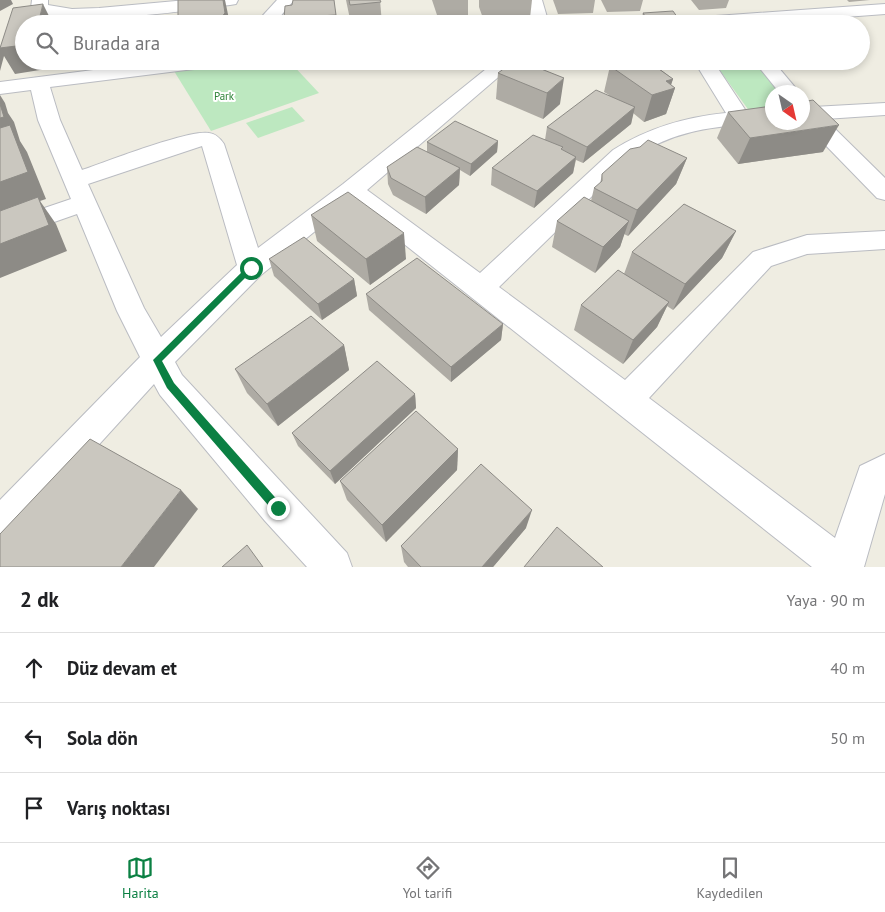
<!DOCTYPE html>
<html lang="tr">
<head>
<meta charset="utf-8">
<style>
  :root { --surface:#fff; --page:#f6f6f6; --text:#202124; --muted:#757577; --line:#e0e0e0; --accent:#0b8043 }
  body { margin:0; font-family:"PT Sans",sans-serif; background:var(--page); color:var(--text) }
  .compass { position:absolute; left:765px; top:85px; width:45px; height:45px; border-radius:50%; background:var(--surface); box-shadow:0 2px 8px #0003; rotate:146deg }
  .stop { position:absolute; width:15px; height:15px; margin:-11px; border:4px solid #0b8043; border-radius:50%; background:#fff }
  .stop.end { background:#0b8043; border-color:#fff; box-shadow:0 1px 5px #0008 }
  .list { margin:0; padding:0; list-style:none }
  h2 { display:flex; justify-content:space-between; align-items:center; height:65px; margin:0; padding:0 20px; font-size:21px }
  h2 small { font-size:16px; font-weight:400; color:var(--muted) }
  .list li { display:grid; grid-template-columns:32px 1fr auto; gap:15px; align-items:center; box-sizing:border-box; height:70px; padding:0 20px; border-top:1px solid var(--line) }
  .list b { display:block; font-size:19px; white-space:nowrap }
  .list em { font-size:16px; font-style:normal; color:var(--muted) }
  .icon { flex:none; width:28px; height:28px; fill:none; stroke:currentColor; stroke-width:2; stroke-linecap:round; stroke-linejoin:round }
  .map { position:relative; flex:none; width:885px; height:567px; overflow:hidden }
  .search { position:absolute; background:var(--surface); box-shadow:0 2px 8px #0003; left:15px; right:15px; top:15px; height:55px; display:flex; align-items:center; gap:12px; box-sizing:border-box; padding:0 18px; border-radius:28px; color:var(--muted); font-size:19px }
  .sheet { height:275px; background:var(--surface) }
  nav { display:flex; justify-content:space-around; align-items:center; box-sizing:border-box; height:70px; border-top:1px solid var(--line); background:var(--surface); font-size:14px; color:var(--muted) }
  nav a { display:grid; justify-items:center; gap:2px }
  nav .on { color:var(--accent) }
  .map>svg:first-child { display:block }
</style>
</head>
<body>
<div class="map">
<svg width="885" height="567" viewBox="0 0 885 567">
  <rect width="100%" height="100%" fill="#efede2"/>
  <!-- green -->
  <g fill="#bde8c0">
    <path d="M263 61H289L319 93 211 131 174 71Z"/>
    <path d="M713 61H756L781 92H772V110L750 112Z"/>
    <path d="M292 107 305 121 258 138 246 123Z"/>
  </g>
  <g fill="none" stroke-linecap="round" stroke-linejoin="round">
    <!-- minor casing -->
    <g stroke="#babcc2" stroke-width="2">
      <g id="minor">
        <path d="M32 0H48V5L72 9 99 8 187 0H238L236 4 230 5C198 9 47 32 31 8Z"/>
        <path d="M277 0H294L274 24H255Z"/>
        <path d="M526 0H542L549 24H531Z"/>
        <path d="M885 4V14L751 24H665L668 20 674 19Z"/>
        <path d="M163 61H219L217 65 210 67 50 87 60 120 82 170C106 162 189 129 209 133 216 134 220 138 224 144L258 248 343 184 496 61H517L367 190 480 273 613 150C648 128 685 117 726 113L694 61H713L746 111 772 110V122C715 127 679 127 629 160L499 287 625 380 753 252 807 235 885 231V249L807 254 771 266 649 398 835 538 860 466 885 454V494L864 567H812L351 202 261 275 175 362 182 375 347 553 352 567H307L265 521 160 395 154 384 13 539 0 544V500L140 357 117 311 77 214 0 241V223L71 199 38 120 31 90 0 94V82ZM202 146 237 265 161 337 144 308 88 184Z"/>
        <path d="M754 61H773L799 92H779Z"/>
        <path d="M802 102 813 107 885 103V115L825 119 885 178V200L877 198 802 121Z"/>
      </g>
    </g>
    <!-- minor -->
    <use href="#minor" fill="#fff" fill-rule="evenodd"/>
  </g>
  <!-- wall -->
  <g fill="#aeaba4">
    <path d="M334 0 337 24H285L284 18 292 5Z"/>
    <path d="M346 0H380L382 24H351Z"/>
    <path d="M432 0H468V22L440 24Z"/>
    <path d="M479 0H532L530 18 484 21 479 7Z"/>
    <path d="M553 0H595L593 13 558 14Z"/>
    <path d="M601 0H643L640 11 607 12Z"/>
    <path d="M691 0H729L726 8 699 10Z"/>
    <path d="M847 0H870L849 2Z"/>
    <path d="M643 13 682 24H640Z"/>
    <path d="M514 61 560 104 543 119 496 99 498 73Z"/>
    <path d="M627 61H687L685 66 657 67 673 79 671 85 675 88 666 114 644 122 633 113 631 124 583 163 576 160 573 173 534 208 491 185 492 168 545 140 547 127 609 95 604 92 610 66Z"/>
    <path d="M728 112 823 152 738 164 717 138Z"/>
    <path d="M498 141 497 152 470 176 460 170 459 185 426 214 393 195 388 184 387 167 427 152V142Z"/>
    <path d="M687 158 676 184 628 236 624 234 620 247 595 273 552 247 557 221 591 201 594 188 600 184 602 174Z"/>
    <path d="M311 215 406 259 370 285 317 241Z"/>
    <path d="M736 231 722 258 673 310 667 306 657 327 623 364 574 330 581 305 624 274 632 252Z"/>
    <path d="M269 259 354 279 357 296 322 320 274 276Z"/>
    <path d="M366 294 503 324 501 340 451 382 369 310Z"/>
    <path d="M344 345 349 370 278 426 247 393 235 369Z"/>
    <path d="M415 394 416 408 335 484 298 446 292 433Z"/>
    <path d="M458 449 457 470 386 542 347 500 340 481Z"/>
    <path d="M526 528 493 567H408L404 562 401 546Z"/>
  </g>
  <!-- shaded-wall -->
  <g fill="#8d8b86">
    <path d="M0 0H11L13 4 0 11Z"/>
    <path d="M223 0H225L230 24H179L178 23Z"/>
    <path d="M43 4 53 24H38Z"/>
    <path d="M24 45V61H48L46 69 15 74 4 56 0 71V47Z"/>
    <path d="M60 61H95V62L63 67Z"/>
    <path d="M564 78 560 104 543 119 547 93Z"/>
    <path d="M673 79 669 90 675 88 666 114 644 122 652 95 666 81Z"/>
    <path d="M0 95 5 103 8 113 14 122 20 141 27 152 46 199 40 201 56 224 67 251 0 278Z"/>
    <path d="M635 107 631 124 583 163 587 147Z"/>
    <path d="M839 125 823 152 738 164 750 138Z"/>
    <path d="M498 141 497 152 470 176 471 164Z"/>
    <path d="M576 157 573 173 534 208 537 191Z"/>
    <path d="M687 158 676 184 628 236 637 210Z"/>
    <path d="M460 168 459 185 426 214 425 197Z"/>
    <path d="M629 221 620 247 595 273 603 247Z"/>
    <path d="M736 231 722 258 673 310 685 284Z"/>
    <path d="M404 233 406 259 370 285 366 259Z"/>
    <path d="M354 279 357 296 322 320 318 304Z"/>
    <path d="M669 302 657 327 623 364 633 340Z"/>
    <path d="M503 324 501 340 451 382V367Z"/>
    <path d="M344 345 349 370 278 426 267 404Z"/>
    <path d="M415 394 416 408 335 484 330 471Z"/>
    <path d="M458 449 457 470 386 542 382 525Z"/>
    <path d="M181 490 198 509 154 567H121Z"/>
    <path d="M532 510 526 528 493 567H482Z"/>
  </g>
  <!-- building -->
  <g fill="#cac7bf" stroke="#8d8b86">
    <path d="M178 0H223L225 13 220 19 212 20V18L178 23Z"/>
    <path d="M293 0H334L336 15 284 18 285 6 292 5Z"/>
    <path d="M349 0H380L381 2 350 5Z"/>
    <path d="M43 4 38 24H24V45L0 48 13 8Z"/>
    <path d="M673 11 682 24H650L643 13Z"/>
    <path d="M514 61H521L564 78 547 93 498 73Z"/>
    <path d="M627 61H654L656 63 652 64 673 79 666 81 675 88 652 95 610 66Z"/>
    <path d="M596 90 635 107 587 147 547 127Z"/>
    <path d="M813 100 839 125 750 138 728 112 772 106V122H802V102Z"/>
    <path d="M0 104 4 117 0 118Z"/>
    <path d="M455 121 498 141 471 164 427 142Z"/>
    <path d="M10 125 28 172 0 182V128Z"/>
    <path d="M533 135 563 147 561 149 576 157 537 191 492 168Z"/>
    <path d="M648 140 687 158 637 210 594 188 602 181V174L630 149 640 147Z"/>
    <path d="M417 147 460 168 425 197 391 178 387 167Z"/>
    <path d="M348 192 404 233 366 259 311 215Z"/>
    <path d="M38 197 49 225 0 244V211Z"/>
    <path d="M584 197 629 221 603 247 557 221Z"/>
    <path d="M684 204 736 231 685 284 632 252Z"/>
    <path d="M304 237 354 279 318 304 269 259Z"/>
    <path d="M417 258 503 324 451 367 366 294Z"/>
    <path d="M618 270 669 302 633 340 581 305Z"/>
    <path d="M311 316 344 345 267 404 235 369Z"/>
    <path d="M377 361 415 394 330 471 292 433Z"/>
    <path d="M416 411 458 449 382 525 340 481Z"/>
    <path d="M90 439 181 490 121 567H0V534Z"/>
    <path d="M481 464 532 510 482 567H421L401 546Z"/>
    <path d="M557 527 603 567H524Z"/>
    <path d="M247 545 263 567H222Z"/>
  </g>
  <!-- route -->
  <path fill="#0b8043" d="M248 266 255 268 162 361 174 383 281 504 283 508 278 513 274 512 167 388 153 360Z"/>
  <g text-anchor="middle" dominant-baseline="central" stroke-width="4" stroke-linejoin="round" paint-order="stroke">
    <!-- far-park labels -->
    <g font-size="11" fill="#2d8237" stroke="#fff">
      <text x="224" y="96">Park</text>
    </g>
  </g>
</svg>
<svg class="compass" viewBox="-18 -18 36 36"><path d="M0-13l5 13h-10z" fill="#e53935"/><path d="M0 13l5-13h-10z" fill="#757577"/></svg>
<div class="stop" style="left:251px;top:268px"></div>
<div class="stop end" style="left:278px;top:508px"></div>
<div class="search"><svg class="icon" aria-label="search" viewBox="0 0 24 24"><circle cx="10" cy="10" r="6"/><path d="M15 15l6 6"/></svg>Burada ara</div>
</div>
<section class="sheet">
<h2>2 dk<small>Yaya · 90 m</small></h2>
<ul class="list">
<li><svg class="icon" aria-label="ahead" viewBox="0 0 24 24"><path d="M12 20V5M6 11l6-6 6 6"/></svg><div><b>Düz devam et</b></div><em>40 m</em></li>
<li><svg class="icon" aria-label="left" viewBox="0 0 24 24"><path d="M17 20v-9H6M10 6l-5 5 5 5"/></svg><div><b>Sola dön</b></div><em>50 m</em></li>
<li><svg class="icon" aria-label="arrive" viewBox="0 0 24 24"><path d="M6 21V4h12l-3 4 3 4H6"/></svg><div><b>Varış noktası</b></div></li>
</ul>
</section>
<nav>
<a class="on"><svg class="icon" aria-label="map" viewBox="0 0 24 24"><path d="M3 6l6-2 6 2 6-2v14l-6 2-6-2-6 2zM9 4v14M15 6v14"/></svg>Harita</a>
<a><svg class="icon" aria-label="directions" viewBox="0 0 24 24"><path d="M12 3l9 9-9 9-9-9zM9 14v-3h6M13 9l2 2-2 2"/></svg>Yol tarifi</a>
<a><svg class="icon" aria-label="saved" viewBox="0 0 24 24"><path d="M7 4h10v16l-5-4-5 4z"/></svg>Kaydedilen</a>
</nav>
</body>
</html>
